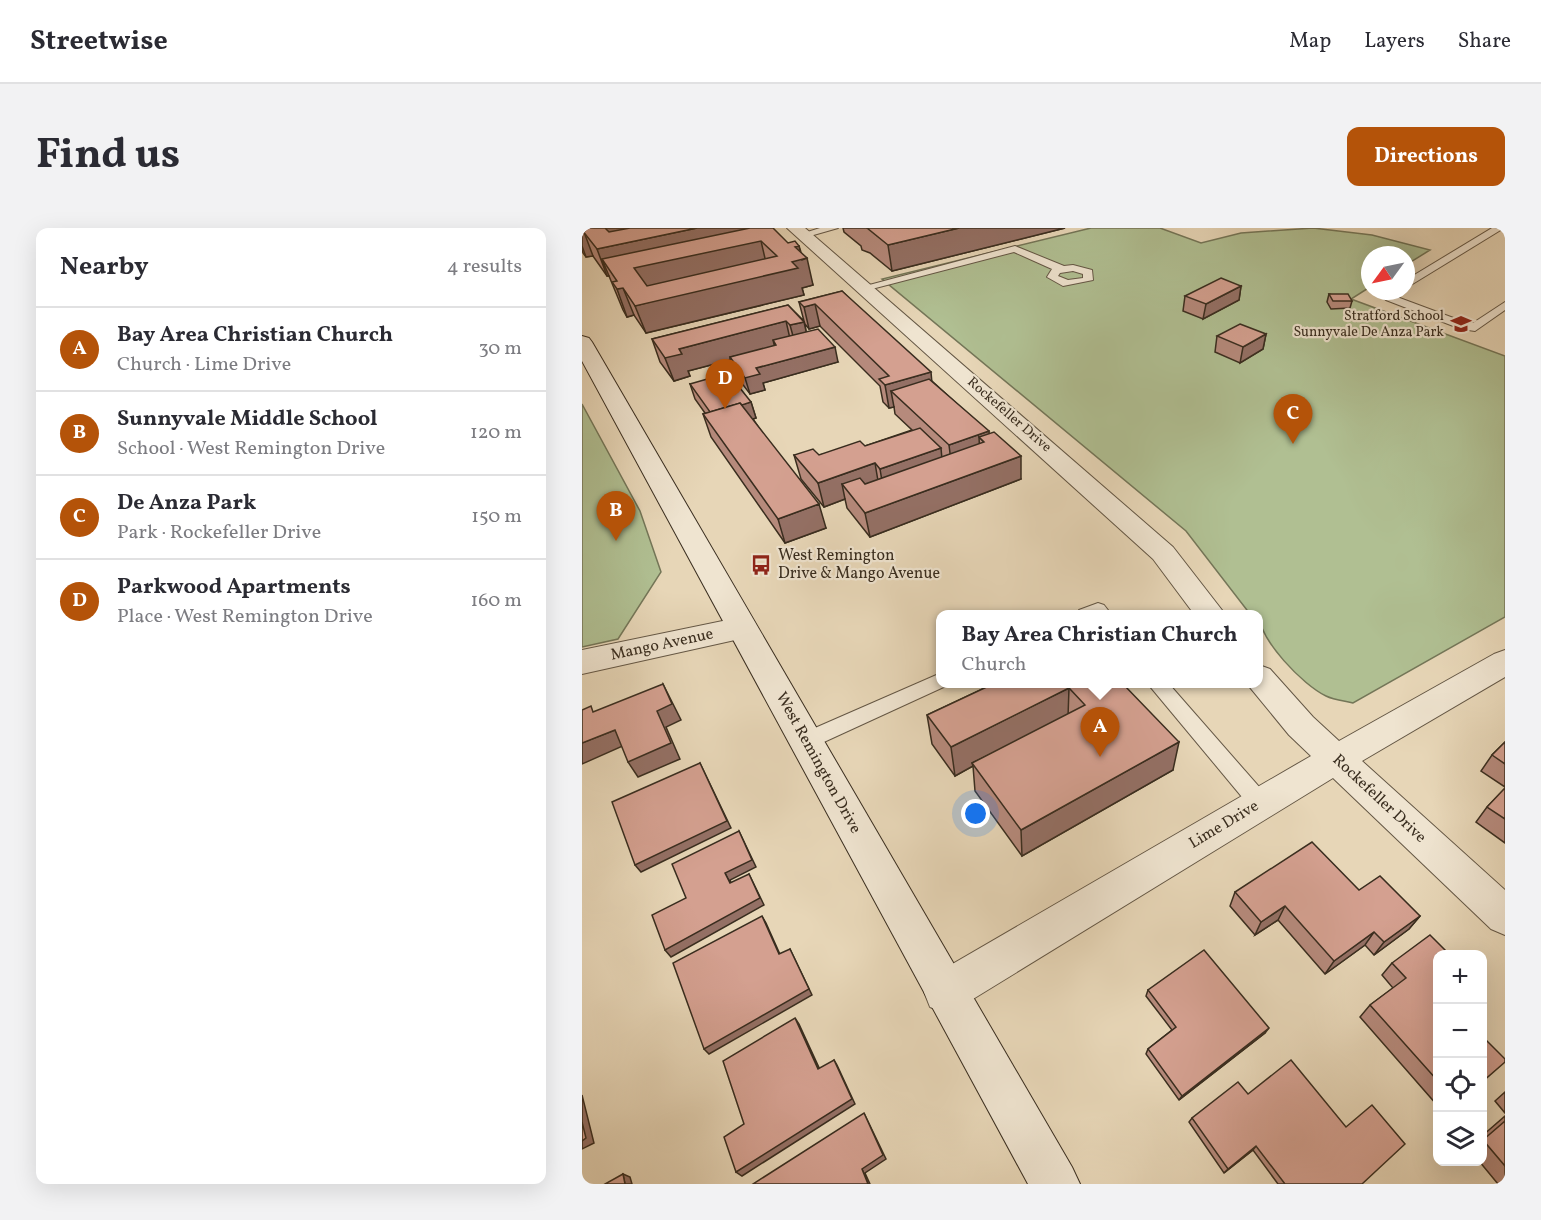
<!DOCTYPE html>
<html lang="en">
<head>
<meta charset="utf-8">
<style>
  :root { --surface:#fff; --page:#f2f2f3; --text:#2b2b33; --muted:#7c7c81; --line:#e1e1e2; --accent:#b45309 }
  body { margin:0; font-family:Vollkorn,serif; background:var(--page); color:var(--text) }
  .controls { position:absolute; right:18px; bottom:18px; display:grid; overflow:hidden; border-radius:12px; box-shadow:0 6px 24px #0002 }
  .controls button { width:54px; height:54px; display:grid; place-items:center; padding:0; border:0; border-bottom:2px solid var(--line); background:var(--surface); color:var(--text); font:30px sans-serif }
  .compass { position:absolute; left:779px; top:18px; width:54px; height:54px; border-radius:50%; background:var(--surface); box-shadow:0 6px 24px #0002; rotate:237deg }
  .you { position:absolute; left:394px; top:586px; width:21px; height:21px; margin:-15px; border:4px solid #fff; border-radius:50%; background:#1a73e8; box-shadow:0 0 0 9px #1a73e833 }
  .badge { display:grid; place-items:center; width:39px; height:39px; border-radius:50%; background:var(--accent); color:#fff; font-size:20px; font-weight:700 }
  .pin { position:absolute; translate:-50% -50px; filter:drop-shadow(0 2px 3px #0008) }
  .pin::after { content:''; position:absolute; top:32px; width:21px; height:18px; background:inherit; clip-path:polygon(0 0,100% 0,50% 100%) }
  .popup { position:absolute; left:354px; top:382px; width:327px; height:78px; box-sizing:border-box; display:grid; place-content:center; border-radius:12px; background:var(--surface); filter:drop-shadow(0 2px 4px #0005); font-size:20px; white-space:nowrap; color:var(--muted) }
  .popup b { font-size:22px; color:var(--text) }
  .popup::after { content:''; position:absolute; left:50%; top:100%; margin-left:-12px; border:12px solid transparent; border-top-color:var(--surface) }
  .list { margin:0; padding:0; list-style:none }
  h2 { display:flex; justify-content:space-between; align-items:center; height:78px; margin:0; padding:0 24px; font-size:26px }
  h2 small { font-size:20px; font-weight:400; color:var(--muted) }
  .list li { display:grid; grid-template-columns:39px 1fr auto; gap:18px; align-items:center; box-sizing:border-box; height:84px; padding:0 24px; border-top:2px solid var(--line) }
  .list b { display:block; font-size:22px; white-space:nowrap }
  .list p { margin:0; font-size:20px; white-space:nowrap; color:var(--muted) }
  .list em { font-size:20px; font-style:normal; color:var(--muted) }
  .icon { flex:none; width:33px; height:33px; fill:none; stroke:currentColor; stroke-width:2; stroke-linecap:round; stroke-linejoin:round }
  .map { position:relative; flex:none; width:923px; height:956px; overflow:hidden; border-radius:12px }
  header { display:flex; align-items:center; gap:36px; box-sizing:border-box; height:84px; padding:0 30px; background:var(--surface); border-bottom:2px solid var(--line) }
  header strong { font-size:28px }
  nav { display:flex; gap:33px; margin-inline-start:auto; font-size:21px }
  .intro { display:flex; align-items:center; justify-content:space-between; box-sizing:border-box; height:144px; padding:0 36px }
  h1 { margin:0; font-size:42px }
  .button { padding:15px 27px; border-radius:12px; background:var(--accent); color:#fff; font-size:21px; font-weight:700 }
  main { display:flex; gap:36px; padding:0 36px }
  aside { flex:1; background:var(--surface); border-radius:12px; box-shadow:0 6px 24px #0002 }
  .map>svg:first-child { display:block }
</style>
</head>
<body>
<header>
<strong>Streetwise</strong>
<nav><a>Map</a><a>Layers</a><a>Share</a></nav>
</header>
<div class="intro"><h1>Find us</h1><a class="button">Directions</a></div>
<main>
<aside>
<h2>Nearby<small>4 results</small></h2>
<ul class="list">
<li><span class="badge">A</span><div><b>Bay Area Christian Church</b><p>Church · Lime Drive</p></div><em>30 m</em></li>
<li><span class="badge">B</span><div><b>Sunnyvale Middle School</b><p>School · West Remington Drive</p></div><em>120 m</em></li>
<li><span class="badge">C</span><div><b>De Anza Park</b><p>Park · Rockefeller Drive</p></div><em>150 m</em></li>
<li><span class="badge">D</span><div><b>Parkwood Apartments</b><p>Place · West Remington Drive</p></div><em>160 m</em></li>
</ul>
</aside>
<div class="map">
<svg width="923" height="956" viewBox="0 0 923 956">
  <rect width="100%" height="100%" fill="#e7d6b7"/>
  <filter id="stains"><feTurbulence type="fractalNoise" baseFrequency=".00333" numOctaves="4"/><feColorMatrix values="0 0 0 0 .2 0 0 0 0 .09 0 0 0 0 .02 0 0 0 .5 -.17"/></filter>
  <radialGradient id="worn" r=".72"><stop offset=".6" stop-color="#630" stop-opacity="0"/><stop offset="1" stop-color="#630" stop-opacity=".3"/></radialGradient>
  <!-- green -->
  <g fill="#b0bf92" stroke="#747658" stroke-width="1.5">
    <path d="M509 0H578L619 15 659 5 731 0 790 7 848 22 824 37V27H788V59L769 71 923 128V389L771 475C763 473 752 472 744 468 721 457 677 412 677 386H668L604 303 300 51Z"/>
    <path d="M0 176 58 283 79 344 36 411 0 419Z"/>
  </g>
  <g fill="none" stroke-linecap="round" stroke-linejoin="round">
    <!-- lane casing -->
    <g stroke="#645745" stroke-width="2">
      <g id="lane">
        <path d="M238 0H256L221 10 216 7Z"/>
        <path d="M910 0H922L824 60V52Z"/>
        <path d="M433 18 482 38 491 37 510 42 511 52 481 58 465 49 470 41 432 24 282 63 276 60ZM491 43 501 46V50L486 52 476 48 478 45Z"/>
        <path d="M809 63H821L815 69 885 95H891L923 74V82L893 103 879 101 804 72 802 70Z"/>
        <path d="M516 375 522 377 529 386H494L497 382Z"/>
        <path d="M359 445V456L366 457 231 519 224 521 217 519 214 513 217 507Z"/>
        <path d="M566 456H587L686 569 689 575 686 581 678 584 670 581Z"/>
      </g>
    </g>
    <!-- street casing -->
    <g stroke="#645745" stroke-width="2">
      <g id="street">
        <path d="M205 0H223L591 319 643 386H612L571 331Z"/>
        <path d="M160 389 171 392 175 400 171 408 0 446V422Z"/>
        <path d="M923 422V449L780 533 923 662V707L909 701 751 550 378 779 363 785 348 779 342 764 348 749 729 528 707 507 666 457 665 456H677V437L688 441 731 489 757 513 912 426Z"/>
      </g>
    </g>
    <!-- secondary casing -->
    <g stroke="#392d1f" stroke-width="2">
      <path id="secondary" d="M0 108 7 110 10 114 490 939 498 956H446L0 133Z"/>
    </g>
    <!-- lane -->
    <use href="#lane" fill="#efe4d0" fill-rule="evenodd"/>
    <!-- street -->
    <use href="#street" fill="#efe4d0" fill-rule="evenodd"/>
    <!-- secondary -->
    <use href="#secondary" fill="#efe4d0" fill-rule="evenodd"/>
  </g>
  <!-- wall -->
  <g fill="#b68a7c" stroke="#392d1f" stroke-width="1.5">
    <path d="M0 0 206 15 217 18 219 24 231 57 220 60 222 67 64 105 52 87 45 89 41 82 27 48H25L11 28 4 29 1 25 0 22Z"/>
    <path d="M261 0H483L310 43 288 25 280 22 279 18 262 4Z"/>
    <path d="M659 58 657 72 621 91 601 83 603 68Z"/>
    <path d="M260 63 350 153 407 205 439 251 288 309 265 280 263 271 242 279 219 251 212 227H237L283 218 330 202 313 186 312 179 307 180 301 174 298 158 238 98 227 101 223 96 224 104 256 134 181 155 183 162 168 166 152 145 148 132 106 143 108 148 92 153 78 134 70 111 206 77 222 93 217 74Z"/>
    <path d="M747 66 770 73 768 80 749 81 745 74Z"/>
    <path d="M684 106 681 121 658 135 633 124 635 108Z"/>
    <path d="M108 156 169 174 174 190 171 191 244 300 203 315 129 209 121 186 123 185 113 171Z"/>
    <path d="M411 456H541L591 542 440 628 393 563 391 538 373 548 350 516 345 487Z"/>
    <path d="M923 514V559L899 543 910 527Z"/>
    <path d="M923 560V615L894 594 905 579Z"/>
    <path d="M777 662 838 688 827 701 792 727 783 717 743 746 696 692 673 707 648 678 653 664Z"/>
    <path d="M855 726V877L778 789 788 777 811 760 800 747 810 735Z"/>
    <path d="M566 762 683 805 597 872 564 826 566 821 590 802 564 768Z"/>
    <path d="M923 864V885L913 873Z"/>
    <path d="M666 866 780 956H696L671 922 642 945 607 894 610 890Z"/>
    <path d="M923 888V956H916L897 933H900V908Z"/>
  </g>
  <!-- shaded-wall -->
  <g fill="#947065" stroke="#392d1f" stroke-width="1.5">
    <path d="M0 0H100L26 15 20 0 2 4 11 28 4 29 0 18Z"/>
    <path d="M115 0H179V13L185 39 62 67 20 31 27 48H25L15 21Z"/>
    <path d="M377 0H483L310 43 306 17Z"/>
    <path d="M217 18 220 32 225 30 231 57 220 60 222 67 64 105 53 78 210 34 213 19Z"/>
    <path d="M659 58 657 72 621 91 624 76Z"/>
    <path d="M41 60 52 87 45 89 35 61Z"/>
    <path d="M233 76 238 98 227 101 222 79Z"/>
    <path d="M204 93 209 115 194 117 191 112 193 120 148 129V132L106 143 108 148 92 153 83 130 97 121Z"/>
    <path d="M222 94 227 116 214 119 208 97Z"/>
    <path d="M684 106 681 121 658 135 661 119Z"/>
    <path d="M253 119 256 134 181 155 183 162 168 166 163 150 174 140Z"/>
    <path d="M349 144 351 167 309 163 312 179 307 180 303 157Z"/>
    <path d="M169 174 174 190 135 202 129 186Z"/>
    <path d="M407 203 408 227 402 214 397 209 398 230 370 241 367 217Z"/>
    <path d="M359 220 361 243 302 265 298 241Z"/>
    <path d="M439 228V251L288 309 283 285Z"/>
    <path d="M293 235 297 259 260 256 263 271 242 279 236 255Z"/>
    <path d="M237 276 244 300 203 315 196 291Z"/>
    <path d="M81 456 99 492 84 499 98 531 56 549 46 534 75 483Z"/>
    <path d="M487 460 486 489 390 535 391 538 373 548 369 519Z"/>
    <path d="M33 502 43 517 0 536V515Z"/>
    <path d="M597 514 591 542 440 628 439 602Z"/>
    <path d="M118 535 149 600 59 644 53 637Z"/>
    <path d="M157 603 174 639 148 652 152 662 143 645Z"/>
    <path d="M167 646 182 677 89 729 83 722Z"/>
    <path d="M703 678 696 692 673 707 679 694Z"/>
    <path d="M180 688 184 695 201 733 197 726Z"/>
    <path d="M838 688 827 701 792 727 802 714Z"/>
    <path d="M792 704 783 717 743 746 752 733Z"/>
    <path d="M208 721 230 767 127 826 122 821Z"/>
    <path d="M213 790 217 796 240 846 236 841Z"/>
    <path d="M687 800 683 805 597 872 600 868Z"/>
    <path d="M252 832 255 837 273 876 160 948 154 944Z"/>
    <path d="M0 867 12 915 0 921Z"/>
    <path d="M282 885 304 931 283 945 288 956H286L280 941Z"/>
    <path d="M674 918 671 922 642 945 646 941Z"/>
    <path d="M41 946 48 949 50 956H43Z"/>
  </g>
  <!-- building -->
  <g fill="#d4a090" stroke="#392d1f" stroke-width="1.5" fill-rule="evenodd">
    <path d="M0 0H23L27 4 48 0H115L15 21 0 2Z"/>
    <path d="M168 0H191L206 15 213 13 217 18 213 19 225 30 210 34 216 40 53 78 41 60 35 61 30 54 35 53 20 31ZM179 13 195 28 65 58 52 40Z"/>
    <path d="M285 0H377L306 17Z"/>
    <path d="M639 50 659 58 624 76 603 68Z"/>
    <path d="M260 63 349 144 303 157 297 151 307 148 233 76 222 79 217 74Z"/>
    <path d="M747 66H766L770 73H751Z"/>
    <path d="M206 77 222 94 208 97 204 93 97 121 100 126 83 130 70 111Z"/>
    <path d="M658 96 684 106 661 119 635 108Z"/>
    <path d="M236 101 253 119 174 140 178 146 163 150 148 129 194 117 191 112Z"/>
    <path d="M146 145 169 174 160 177 158 175 128 184 108 156Z"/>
    <path d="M347 151 407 203 367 217 309 163Z"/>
    <path d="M158 175 237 276 196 291 121 186Z"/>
    <path d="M338 200 359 220 298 241 293 235 236 255 212 227 231 221 237 227 278 213 283 218Z"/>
    <path d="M412 204 439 228 283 285 260 256 278 250 283 256 402 214 397 209Z"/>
    <path d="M81 456 90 476 75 483 89 515 46 534 33 502 0 515V482L9 478 11 484Z"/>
    <path d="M411 456H541L597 514 439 602 390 535 503 477 487 460 369 519 345 487Z"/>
    <path d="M923 514V536L910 527Z"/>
    <path d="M118 535 145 593 53 637 30 574Z"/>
    <path d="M923 560V591L905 579Z"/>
    <path d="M157 603 170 632 143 645 148 655 167 646 178 670 83 722 70 687 104 670 90 636Z"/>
    <path d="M730 614 777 662 798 648 838 688 802 714 792 704 752 733 703 678 679 694 653 664Z"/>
    <path d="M180 688 197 726 208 721 227 761 122 821 91 735Z"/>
    <path d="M848 707 867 726H855V852L788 777 824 750 810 735Z"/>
    <path d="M622 722 687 800 600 868 566 821 594 799 566 762Z"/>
    <path d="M213 790 236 841 252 832 270 871 154 944 142 909 162 896 141 833Z"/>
    <path d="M900 808 923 831V834L900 854Z"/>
    <path d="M709 832 764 899 790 877 823 916 780 956H703L674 918 646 941 610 890 656 854 666 866Z"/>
    <path d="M282 885 301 927 280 941 286 956H171Z"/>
    <path d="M923 893V938L901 912Z"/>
    <path d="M0 894 4 910 0 913Z"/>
    <path d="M41 946 43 956H23Z"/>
  </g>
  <!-- icons -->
  <defs>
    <g id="school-bare" transform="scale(1.62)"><path d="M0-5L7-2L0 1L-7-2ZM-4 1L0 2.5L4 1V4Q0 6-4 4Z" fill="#8f2418" stroke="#efe4d0" stroke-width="2.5" paint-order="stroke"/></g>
    <g id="bus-bare" transform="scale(1.62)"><path d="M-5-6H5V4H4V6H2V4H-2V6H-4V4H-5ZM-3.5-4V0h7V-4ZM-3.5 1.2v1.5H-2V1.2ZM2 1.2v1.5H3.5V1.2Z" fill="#8f2418" stroke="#efe4d0" stroke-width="2.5" paint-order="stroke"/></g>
  </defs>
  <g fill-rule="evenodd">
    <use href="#school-bare" x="879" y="96"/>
    <use href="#bus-bare" x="179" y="337"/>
  </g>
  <g text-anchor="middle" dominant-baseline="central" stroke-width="4.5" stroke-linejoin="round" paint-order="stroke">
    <!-- far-poi labels -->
    <g font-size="14" fill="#392d1f" stroke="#efe4d0" text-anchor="end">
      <text x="862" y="88">Stratford School<tspan x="862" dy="16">Sunnyvale De Anza Park</tspan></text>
    </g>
    <!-- far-street labels -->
    <g font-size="14" fill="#392d1f" stroke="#efe4d0">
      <text transform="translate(427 187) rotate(41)">Rockefeller Drive</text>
    </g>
    <!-- poi labels -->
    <g font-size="16" fill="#392d1f" stroke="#efe4d0" text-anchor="start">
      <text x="196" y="328">West Remington<tspan x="196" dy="18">Drive &amp; Mango Avenue</tspan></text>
    </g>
    <!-- street labels -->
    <g font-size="16" fill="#392d1f" stroke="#efe4d0">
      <text transform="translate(80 417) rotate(-12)">Mango Avenue</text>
      <text transform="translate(236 535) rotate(61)">West Remington Drive</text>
      <text transform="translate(797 571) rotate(43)">Rockefeller Drive</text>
      <text transform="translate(642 597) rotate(-31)">Lime Drive</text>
    </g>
  </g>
  <rect width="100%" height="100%" filter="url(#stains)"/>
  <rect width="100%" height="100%" fill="url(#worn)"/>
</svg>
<div class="controls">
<button>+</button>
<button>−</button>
<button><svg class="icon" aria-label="locate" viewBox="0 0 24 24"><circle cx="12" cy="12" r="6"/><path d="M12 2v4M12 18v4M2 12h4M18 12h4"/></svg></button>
<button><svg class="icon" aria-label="layers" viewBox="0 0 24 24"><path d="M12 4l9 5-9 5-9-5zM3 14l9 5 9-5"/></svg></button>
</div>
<svg class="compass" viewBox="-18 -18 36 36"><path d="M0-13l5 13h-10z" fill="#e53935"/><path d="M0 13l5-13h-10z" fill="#7c7c81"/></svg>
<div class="you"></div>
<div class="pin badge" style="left:518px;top:529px">A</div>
<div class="popup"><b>Bay Area Christian Church</b>Church</div>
<div class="pin badge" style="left:34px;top:313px">B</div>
<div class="pin badge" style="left:711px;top:216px">C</div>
<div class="pin badge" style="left:143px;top:181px">D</div>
</div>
</main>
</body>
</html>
